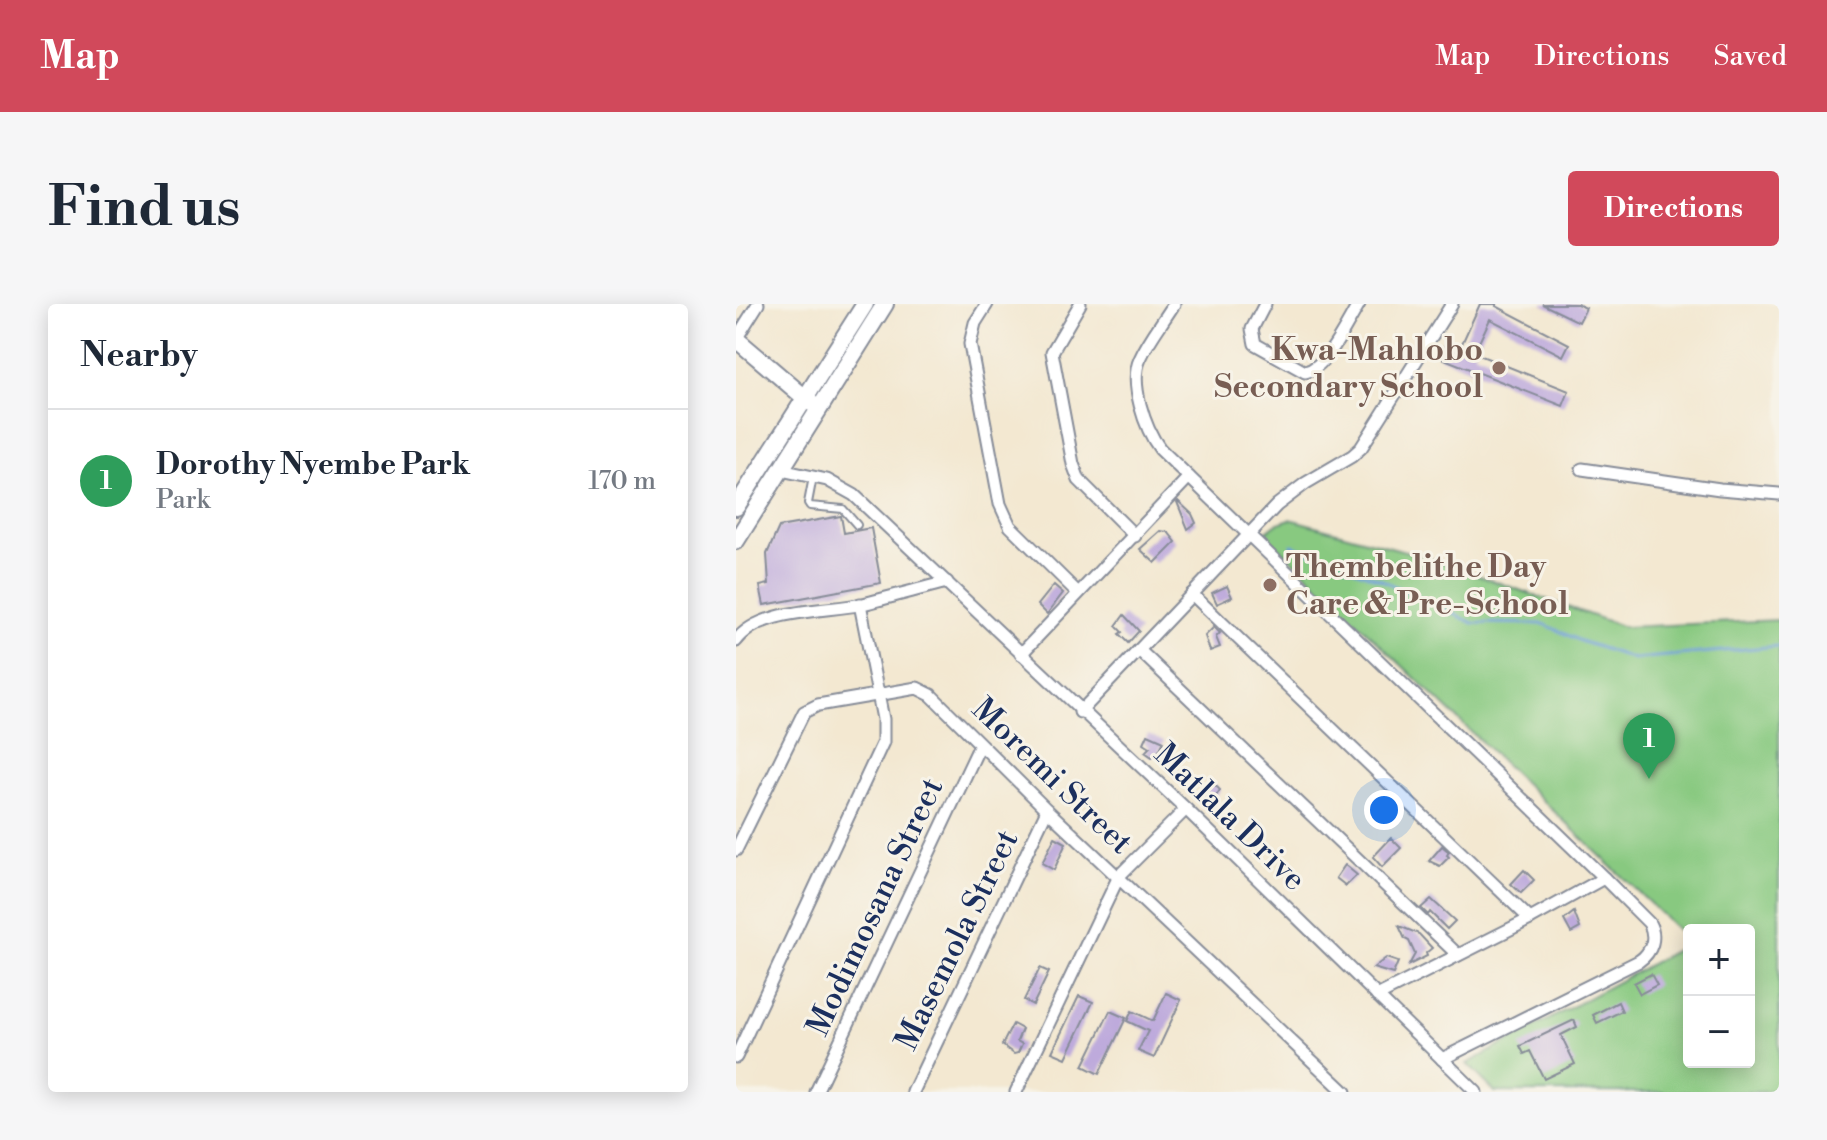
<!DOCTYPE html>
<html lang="en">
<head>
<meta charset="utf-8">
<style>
  :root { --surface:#fff; --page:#f6f6f7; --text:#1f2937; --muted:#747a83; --line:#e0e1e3; --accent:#d1495b }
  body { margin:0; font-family:"Libre Bodoni",serif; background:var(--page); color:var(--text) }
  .controls { position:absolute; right:24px; bottom:24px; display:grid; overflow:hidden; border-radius:8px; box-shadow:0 4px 20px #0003 }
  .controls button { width:72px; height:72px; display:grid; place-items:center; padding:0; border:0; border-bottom:2px solid var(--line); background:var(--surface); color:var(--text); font:40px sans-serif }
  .you { position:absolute; left:648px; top:506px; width:28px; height:28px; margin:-20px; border:6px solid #fff; border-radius:50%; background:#1a73e8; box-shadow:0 0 0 12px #1a73e833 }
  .badge { display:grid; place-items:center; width:52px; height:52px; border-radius:50%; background:var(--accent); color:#fff; font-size:26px; font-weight:700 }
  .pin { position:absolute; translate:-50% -66px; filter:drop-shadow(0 2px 4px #0008) }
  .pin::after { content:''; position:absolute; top:42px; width:28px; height:24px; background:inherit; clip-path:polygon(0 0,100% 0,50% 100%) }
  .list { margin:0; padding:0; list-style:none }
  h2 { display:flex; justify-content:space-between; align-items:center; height:104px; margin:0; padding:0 32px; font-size:34px }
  h2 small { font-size:26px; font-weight:400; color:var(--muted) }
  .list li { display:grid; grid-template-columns:52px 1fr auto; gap:24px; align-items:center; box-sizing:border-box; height:144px; padding:0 32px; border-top:2px solid var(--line) }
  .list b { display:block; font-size:30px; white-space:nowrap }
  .list p { margin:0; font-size:26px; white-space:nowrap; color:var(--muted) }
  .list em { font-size:26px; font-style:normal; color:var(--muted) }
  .map { position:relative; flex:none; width:1043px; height:788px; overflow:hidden; border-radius:8px }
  header { display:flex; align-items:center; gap:48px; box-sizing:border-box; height:112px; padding:0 40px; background:var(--accent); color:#fff }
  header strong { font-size:38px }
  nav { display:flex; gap:44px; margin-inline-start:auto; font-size:28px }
  .intro { display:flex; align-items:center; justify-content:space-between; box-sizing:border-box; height:192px; padding:0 48px }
  h1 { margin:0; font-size:56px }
  .button { padding:20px 36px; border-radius:8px; background:var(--accent); color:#fff; font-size:28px; font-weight:700 }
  main { display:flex; gap:48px; padding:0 48px }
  aside { flex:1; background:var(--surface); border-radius:8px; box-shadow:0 4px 20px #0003 }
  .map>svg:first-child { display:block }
</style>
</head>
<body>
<header>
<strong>Map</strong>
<nav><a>Map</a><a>Directions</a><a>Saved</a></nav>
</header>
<div class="intro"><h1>Find us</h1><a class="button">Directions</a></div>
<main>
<aside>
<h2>Nearby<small></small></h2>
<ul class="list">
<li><span class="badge" style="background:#2e9e5b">1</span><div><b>Dorothy Nyembe Park</b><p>Park</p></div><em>170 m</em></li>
</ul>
</aside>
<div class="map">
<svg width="1043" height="788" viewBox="0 0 1043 788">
  <rect width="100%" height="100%" fill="#f7f3e8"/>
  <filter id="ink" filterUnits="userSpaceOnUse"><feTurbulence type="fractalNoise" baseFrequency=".0125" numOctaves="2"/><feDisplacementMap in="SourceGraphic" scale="16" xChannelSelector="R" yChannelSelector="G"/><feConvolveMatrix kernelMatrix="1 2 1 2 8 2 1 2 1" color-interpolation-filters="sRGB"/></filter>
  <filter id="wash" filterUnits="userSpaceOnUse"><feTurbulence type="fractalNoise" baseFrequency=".006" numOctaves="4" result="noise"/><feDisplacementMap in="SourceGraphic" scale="32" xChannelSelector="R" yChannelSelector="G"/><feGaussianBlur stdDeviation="1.8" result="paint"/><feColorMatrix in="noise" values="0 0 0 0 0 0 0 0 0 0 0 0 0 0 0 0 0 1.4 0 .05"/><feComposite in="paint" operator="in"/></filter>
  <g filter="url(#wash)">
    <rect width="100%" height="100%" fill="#f3e8d1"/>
    <!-- green -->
    <path fill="#88c980" stroke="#527c6f" stroke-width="2" d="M554 215 687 252 888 323 1043 316V788H759L731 760 953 639V758H1013V626H953V637L528 229 540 220Z"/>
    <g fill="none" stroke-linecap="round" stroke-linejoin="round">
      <!-- stream -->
      <path stroke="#6b9cd5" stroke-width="3" d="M556 241 648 277 737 319 808 320 844 337 898 355 1043 342"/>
    </g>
    <g id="blocks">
      <!-- building -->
      <g fill="#beaadc">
        <path d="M744 0H761L760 2 833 40 827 52 754 15 738 49 833 87 827 102 703 53 710 38 724 44Z"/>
        <path d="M806 0H841L850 4 843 18Z"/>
        <path d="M442 197 456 210 460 219 452 225 441 198Z"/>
        <path d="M105 212 108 229 135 224 145 279 28 301 24 282 33 280 31 250 43 223Z"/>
        <path d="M424 227 432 228 440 238 419 259 404 245Z"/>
        <path d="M318 281 327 289 311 310 302 301Z"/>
        <path d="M491 282 496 293 481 300 476 289Z"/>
        <path d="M388 311 403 327 392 339 383 330 386 328 380 322Z"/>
        <path d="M478 323 484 329 480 333 484 343 474 347 469 332Z"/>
        <path d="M412 430 428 437 423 447 416 453 409 448 414 443 408 439Z"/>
        <path d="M478 480 484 486 471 505 462 496Z"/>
        <path d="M319 533 330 539 318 566 306 559Z"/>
        <path d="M655 534 665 544 646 563 637 553Z"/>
        <path d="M706 542 713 548 711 551 713 553 704 562 693 557Z"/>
        <path d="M609 561 621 571 610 582 600 574Z"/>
        <path d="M788 566 798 576 785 589 775 580Z"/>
        <path d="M695 595 719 617 711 625 694 608 692 611 685 604Z"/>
        <path d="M838 608 844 624 835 629 828 616Z"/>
        <path d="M663 622 683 630 696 644 690 649 691 652 673 661 679 650 673 637 669 635Z"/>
        <path d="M650 654 662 658 657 670 637 664Z"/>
        <path d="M304 664 313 668 297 701 288 696Z"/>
        <path d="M915 670 921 681 904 690 898 679Z"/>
        <path d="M430 689 445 696 418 754 402 747 412 727 391 717 396 707 417 717Z"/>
        <path d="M343 692 357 698 330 754 316 748Z"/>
        <path d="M882 698 886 707 861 719 857 711Z"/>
        <path d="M374 707 390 714 363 770 347 762Z"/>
        <path d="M838 716 841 723 825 731 839 760 808 775 794 747 788 750 784 742Z"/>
        <path d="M277 720 286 725 281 737 286 740 282 749 278 750 266 741Z"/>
      </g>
    </g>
  </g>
  <g filter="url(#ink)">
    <use href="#blocks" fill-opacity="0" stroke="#878c98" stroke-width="2"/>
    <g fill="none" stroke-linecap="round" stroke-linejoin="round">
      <!-- lane casing -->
      <g stroke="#878c98" stroke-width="10">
        <path id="lane" d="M77 173 72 199 74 202 107 205 121 221"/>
      </g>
      <!-- street casing -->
      <g stroke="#878c98" stroke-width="15">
        <g id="street">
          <path d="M251 0 239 19 234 40 264 200 274 222 342 289"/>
          <path d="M344 0 316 48 337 160 343 176 399 232"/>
          <path d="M438 0C427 18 413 35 404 55 393 79 409 125 424 145L868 574 913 619C921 633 916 648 903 657L706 755"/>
          <path d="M529 0 516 25 519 40 569 68C591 64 611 19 623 0"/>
          <path d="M0 35 22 0"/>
          <path d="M846 165 984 185 1043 190"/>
          <path d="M45 166 91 176 118 191 450 505 740 788"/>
          <path d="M456 290 794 615"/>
          <path d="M0 337C24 304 90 308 127 300 155 293 183 285 211 278"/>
          <path d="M403 346 722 651"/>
          <path d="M285 350 453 173"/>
          <path d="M344 408 541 201 570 179 616 152 625 144 716 0"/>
          <path d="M0 546 68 408 82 401 181 384 195 391 311 506 609 788"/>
          <path d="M641 692 794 615 868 574"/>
          <path d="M0 753 147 438V415L124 300"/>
          <path d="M80 788 244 441"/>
          <path d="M177 788 311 506"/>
          <path d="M280 788 383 572 450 505"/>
        </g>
      </g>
      <!-- secondary casing -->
      <g stroke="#878c98" stroke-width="20">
        <g id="secondary">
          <path d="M0 35 75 99"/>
          <path d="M0 203 129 0"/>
          <path d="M0 237 149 0"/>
        </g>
      </g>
      <!-- lane -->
      <use href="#lane" stroke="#fff" stroke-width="6"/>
      <!-- street -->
      <use href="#street" stroke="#fff" stroke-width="11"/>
      <!-- secondary -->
      <use href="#secondary" stroke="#fff" stroke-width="16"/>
    </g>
  </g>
  <!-- markers -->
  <g fill="#8d6e63" stroke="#f7f3e8" stroke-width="3">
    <circle cx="763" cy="64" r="8"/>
    <circle cx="534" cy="281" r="8"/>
  </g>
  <g text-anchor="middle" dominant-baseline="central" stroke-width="6" stroke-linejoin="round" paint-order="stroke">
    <!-- education labels -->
    <g font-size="32" font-weight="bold" fill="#785e54" stroke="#f7f3e8" text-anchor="end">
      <text x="747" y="46">Kwa-Mahlobo<tspan x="747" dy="37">Secondary School</tspan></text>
      <text x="550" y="263" text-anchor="start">Thembelithe Day<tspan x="550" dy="37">Care &amp; Pre-School</tspan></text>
    </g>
    <!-- street labels -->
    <g font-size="32" fill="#1b2f5e" stroke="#f7f3e8">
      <text transform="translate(316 472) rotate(44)">Moremi Street</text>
      <text transform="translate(494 513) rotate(44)">Matlala Drive</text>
      <text transform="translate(139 603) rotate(-65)">Modimosana Street</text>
      <text transform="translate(221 636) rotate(-64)">Masemola Street</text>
    </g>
  </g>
</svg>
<div class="controls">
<button>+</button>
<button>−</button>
</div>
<div class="you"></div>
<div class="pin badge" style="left:913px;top:475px;background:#2e9e5b">1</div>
</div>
</main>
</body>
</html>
